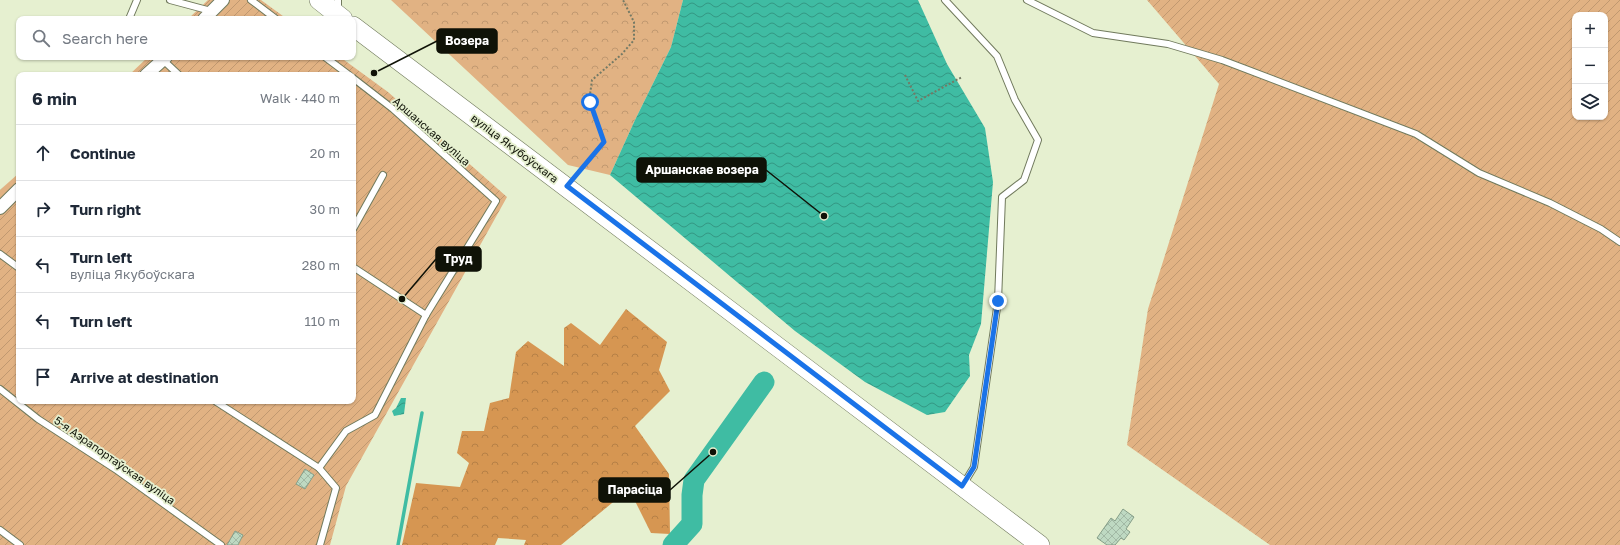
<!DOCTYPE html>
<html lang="en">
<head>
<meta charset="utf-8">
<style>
  :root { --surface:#fff; --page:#f2f2f3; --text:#1f2937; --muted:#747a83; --line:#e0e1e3 }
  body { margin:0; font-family:"Golos Text",sans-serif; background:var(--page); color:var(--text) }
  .controls { position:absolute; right:12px; top:12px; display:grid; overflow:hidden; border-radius:8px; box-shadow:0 1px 3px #0004 }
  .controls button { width:36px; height:36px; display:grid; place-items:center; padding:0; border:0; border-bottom:1px solid var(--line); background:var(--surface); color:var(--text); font:20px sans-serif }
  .stop { position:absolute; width:12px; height:12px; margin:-9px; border:3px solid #1a73e8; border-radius:50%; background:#fff }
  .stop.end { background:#1a73e8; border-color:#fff; box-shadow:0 1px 4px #0008 }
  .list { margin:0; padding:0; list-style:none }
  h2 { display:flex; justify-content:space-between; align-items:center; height:52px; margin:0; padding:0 16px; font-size:17px }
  h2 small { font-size:13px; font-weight:400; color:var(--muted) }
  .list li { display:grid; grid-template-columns:26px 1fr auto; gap:12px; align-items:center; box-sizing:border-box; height:56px; padding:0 16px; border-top:1px solid var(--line) }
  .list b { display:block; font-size:15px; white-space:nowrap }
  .list p { margin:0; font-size:13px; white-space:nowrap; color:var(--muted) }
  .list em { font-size:13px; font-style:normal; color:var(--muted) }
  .icon { flex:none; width:22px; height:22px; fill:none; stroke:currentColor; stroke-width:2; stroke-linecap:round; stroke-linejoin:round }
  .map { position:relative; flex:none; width:1620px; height:545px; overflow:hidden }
  .search { position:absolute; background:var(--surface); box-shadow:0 1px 3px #0004; left:16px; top:16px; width:340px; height:44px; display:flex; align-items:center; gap:10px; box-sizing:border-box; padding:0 14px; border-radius:8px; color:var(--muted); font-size:15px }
  .panel { position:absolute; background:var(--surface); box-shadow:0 1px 3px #0004; left:16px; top:72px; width:340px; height:332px; border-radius:8px }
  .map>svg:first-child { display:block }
</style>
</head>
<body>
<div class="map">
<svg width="1620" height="545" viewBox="0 0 1620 545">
  <defs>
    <pattern id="forest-crowns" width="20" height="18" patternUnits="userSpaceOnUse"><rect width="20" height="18" fill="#d69652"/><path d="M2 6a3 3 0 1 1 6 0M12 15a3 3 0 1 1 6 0" fill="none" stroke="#b68046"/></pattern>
    <pattern id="park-crowns" width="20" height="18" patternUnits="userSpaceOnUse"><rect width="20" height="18" fill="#e1b283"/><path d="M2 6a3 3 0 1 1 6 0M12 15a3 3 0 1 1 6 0" fill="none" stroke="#c09870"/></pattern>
    <pattern id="garden-furrows" width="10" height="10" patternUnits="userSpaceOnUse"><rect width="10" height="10" fill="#e1b283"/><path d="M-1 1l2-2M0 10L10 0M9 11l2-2" fill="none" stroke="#c09870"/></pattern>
    <pattern id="water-waves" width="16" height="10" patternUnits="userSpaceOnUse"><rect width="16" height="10" fill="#3fbca3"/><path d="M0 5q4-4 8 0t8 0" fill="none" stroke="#339783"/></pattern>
    <pattern id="building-cross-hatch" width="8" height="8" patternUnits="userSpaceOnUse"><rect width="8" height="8" fill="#bed9c2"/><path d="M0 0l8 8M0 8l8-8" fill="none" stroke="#a2b9a5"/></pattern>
  </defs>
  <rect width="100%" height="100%" fill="#e6f0d0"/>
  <!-- forest -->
  <path fill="url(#forest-crowns)" d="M626 309 667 342 659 370 670 391 635 426 669 474 670 534 651 533 629 489 561 545H524L526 540 498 538 495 545H402L416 483 460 487 469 463 457 453 462 431H484L490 403 509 398 516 352 528 341 564 366V328L571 323 600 345Z"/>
  <!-- park -->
  <path fill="url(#park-crowns)" d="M391 0H683L671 47 635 120 610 175 568 165Z"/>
  <!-- garden -->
  <g fill="url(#garden-furrows)" fill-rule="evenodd">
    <path d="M208 0H261L287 19H188Z"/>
    <path d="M1147 0H1620V545H1270L1127 445 1148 309 1219 84ZM1575 15H1605V117H1575Z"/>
    <path d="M148 57H340L388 92 507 197 346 486 330 545H0V190L19 173V401H353V75H129Z"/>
  </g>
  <!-- water -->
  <g fill="url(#water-waves)">
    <path d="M683 0H918L947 64 985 128 993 182 981 324 969 355 970 376 945 412 927 415 865 382 795 331 610 175 635 120 671 47Z"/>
    <path d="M401 398H406L404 414 394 416 392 411 396 408Z"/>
  </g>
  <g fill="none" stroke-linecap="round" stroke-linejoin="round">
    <!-- stream -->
    <path stroke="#3fbca3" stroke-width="3.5" d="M398 545 422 413"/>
    <!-- river -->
    <path stroke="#3fbca3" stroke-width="21" d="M673 545 692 524V495L694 480 764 382"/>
  </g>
  <!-- building -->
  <g fill="url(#building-cross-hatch)" stroke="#859e88">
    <path d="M305 469 314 475 305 489 296 484Z"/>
    <path d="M1123 509 1134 517 1126 529 1130 532 1124 540 1121 538 1115 545H1107L1097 538 1111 518 1115 521Z"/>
    <path d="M235 531 243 535 238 545H227Z"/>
  </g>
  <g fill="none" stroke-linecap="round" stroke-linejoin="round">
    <!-- service casing -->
    <g stroke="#717a5d" stroke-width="8">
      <g id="service">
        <path d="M170 0 211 11"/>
        <path d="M251 0 276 19"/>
        <path d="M945 0 997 56 1015 100 1038 140 1024 180 1002 197 998 301 974 467 963 485"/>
        <path d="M1027 0 1093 33 1168 44 1222 60 1416 134 1479 173 1550 203 1601 229 1620 242"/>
        <path d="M338 11V0"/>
        <path d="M129 19 137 0"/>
        <path d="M325 57 349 75"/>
        <path d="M163 60 179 75"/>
        <path d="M353 229 383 175"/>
        <path d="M0 254 19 268"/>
        <path d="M353 267 426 315"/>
        <path d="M0 389 38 419 118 471 221 545"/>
        <path d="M215 401 319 468 336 488 320 545"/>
        <path d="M319 468 346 431 375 415 426 315 496 201 393 109 353 78"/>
        <path d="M0 530 20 545"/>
      </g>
    </g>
    <!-- minor casing -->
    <g stroke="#717a5d" stroke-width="14">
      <g id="minor">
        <path d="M204 19 223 0"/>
        <path d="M146 75 166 57"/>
        <path d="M0 208 19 189"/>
      </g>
    </g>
    <!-- primary casing -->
    <g stroke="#717a5d" stroke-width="20">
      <g id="primary">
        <path d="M319 0 343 19"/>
        <path d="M353 26 1040 545"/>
      </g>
    </g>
    <!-- path -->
    <g stroke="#747a65" stroke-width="2" stroke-dasharray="2 2" stroke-linecap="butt">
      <path d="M905 75 918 101 962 77"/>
      <path d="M575 176 604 142 589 102 592 80 622 54 634 40V22L623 0"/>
    </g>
    <!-- service -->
    <use href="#service" stroke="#fff" stroke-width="6"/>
    <!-- minor -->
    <use href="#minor" stroke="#fff" stroke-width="12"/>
    <!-- primary -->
    <use href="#primary" stroke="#fff" stroke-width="19"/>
  </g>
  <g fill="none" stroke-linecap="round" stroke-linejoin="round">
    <!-- route -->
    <path stroke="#1a73e8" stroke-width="5" d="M590 102 604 142 567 186 962 486 974 467 998 301"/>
  </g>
  <g text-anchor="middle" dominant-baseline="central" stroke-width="3.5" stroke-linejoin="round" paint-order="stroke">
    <!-- street labels -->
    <g font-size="11" fill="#0f1207" stroke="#e6f0d0">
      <text transform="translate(432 131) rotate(41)">Аршанская вуліца</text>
      <text transform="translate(515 148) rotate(37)">вуліца Якубоўскага</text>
      <text transform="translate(115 460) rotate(35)">5-я Аэрапортаўская вуліца</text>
    </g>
  </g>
  <!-- callouts -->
  <path fill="none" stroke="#0f1207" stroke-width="1.5" d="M374 73L437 41M824 216L766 170M402 299L436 259M713 452L670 490"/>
  <g fill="#0f1207" stroke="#e6f0d0" stroke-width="1.5">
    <circle cx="374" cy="73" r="4"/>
    <circle cx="824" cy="216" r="4"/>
    <circle cx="402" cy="299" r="4"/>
    <circle cx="713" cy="452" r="4"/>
  </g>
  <g fill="#0f1207" stroke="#0f1207" stroke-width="1.5">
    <rect x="437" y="29" width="60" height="24" rx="4"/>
    <rect x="637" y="158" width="129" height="24" rx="4"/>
    <rect x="436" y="247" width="45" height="24" rx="4"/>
    <rect x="599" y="478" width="71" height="24" rx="4"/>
  </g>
  <g font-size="12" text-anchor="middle" font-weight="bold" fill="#fff">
    <text x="467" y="45">Возера</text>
    <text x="702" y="174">Аршанскае возера</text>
    <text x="458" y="263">Труд</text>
    <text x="635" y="494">Парасіца</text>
  </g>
</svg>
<div class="controls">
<button>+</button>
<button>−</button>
<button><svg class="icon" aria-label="layers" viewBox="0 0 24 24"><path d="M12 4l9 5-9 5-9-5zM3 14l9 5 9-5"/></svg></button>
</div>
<div class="stop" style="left:590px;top:102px"></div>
<div class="stop end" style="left:998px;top:301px"></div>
<div class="search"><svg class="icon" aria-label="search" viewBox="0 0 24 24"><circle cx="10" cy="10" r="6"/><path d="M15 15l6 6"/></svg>Search here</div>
<section class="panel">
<h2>6 min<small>Walk · 440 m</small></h2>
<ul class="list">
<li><svg class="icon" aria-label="ahead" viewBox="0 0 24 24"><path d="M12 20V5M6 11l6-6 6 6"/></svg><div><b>Continue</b></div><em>20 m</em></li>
<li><svg class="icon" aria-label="right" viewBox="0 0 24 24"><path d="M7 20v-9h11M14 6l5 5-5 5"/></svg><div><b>Turn right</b></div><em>30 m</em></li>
<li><svg class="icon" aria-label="left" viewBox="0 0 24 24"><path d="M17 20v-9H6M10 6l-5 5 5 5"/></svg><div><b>Turn left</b><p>вуліца Якубоўскага</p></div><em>280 m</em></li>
<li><svg class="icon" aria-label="left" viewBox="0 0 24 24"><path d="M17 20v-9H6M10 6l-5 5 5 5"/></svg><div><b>Turn left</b></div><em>110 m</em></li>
<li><svg class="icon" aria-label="arrive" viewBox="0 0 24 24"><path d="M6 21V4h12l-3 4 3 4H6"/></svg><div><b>Arrive at destination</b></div></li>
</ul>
</section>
</div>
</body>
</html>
